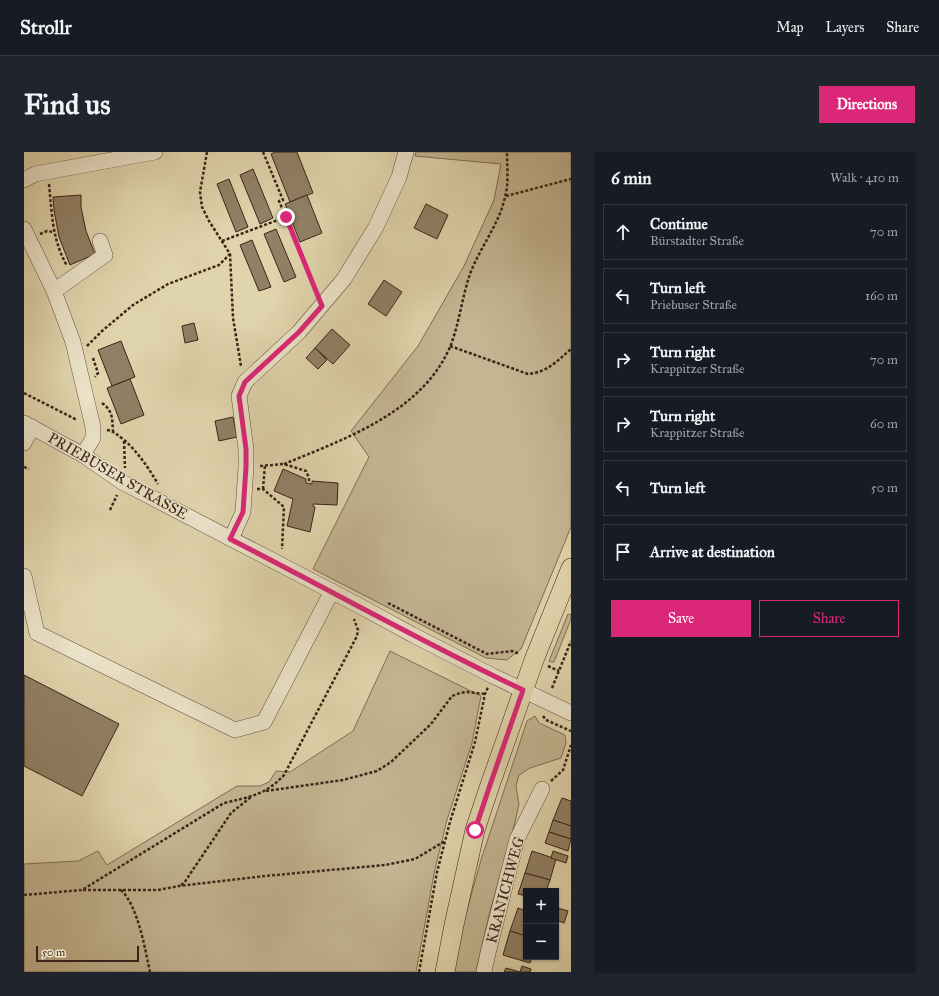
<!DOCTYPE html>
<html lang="en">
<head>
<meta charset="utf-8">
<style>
  :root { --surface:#171b24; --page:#20242c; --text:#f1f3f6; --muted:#9ea1a6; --line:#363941; --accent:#db2777 }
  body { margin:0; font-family:"IM FELL Great Primer",serif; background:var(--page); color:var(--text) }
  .controls { position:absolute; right:12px; bottom:12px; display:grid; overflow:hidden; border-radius:0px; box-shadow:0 1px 3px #0004 }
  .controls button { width:36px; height:36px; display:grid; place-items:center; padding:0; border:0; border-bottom:1px solid var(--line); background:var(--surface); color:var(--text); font:20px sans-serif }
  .scale { position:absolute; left:12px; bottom:10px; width:103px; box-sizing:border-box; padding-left:4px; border:2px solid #3b2419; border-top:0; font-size:11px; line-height:14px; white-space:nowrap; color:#3b2419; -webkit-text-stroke:3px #ebe3c9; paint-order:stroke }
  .stop { position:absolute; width:12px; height:12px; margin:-9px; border:3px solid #db2777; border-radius:50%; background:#fff }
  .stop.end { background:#db2777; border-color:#fff; box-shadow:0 1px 4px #0008 }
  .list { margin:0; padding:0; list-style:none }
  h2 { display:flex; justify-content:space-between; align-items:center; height:52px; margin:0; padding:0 16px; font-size:17px }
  h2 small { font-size:13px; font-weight:400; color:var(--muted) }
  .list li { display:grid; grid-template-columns:26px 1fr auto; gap:12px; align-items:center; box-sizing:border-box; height:56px; margin:0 8px 8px; padding:0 8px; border:1px solid var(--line); border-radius:0px }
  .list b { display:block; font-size:15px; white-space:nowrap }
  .list p { margin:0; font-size:13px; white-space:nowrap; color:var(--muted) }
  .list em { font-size:13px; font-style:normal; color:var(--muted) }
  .actions { display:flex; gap:8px; padding:12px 16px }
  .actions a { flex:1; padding:9px 0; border:1px solid var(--accent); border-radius:0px; text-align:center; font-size:14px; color:var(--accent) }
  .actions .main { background:var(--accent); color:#fff }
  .icon { flex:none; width:22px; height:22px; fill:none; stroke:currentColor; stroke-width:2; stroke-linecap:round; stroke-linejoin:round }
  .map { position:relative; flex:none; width:547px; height:820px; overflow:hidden; border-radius:0px }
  header { display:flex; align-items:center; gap:24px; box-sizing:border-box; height:56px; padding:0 20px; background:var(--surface); border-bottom:1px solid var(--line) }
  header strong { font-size:19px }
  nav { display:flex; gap:22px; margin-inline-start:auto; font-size:14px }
  .intro { display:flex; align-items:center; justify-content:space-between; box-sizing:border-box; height:96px; padding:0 24px }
  h1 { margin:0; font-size:28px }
  .button { padding:10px 18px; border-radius:0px; background:var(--accent); color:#fff; font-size:14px; font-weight:700 }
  main { display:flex; gap:24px; padding:0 24px }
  aside { flex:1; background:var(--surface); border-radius:0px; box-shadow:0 1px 3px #0004 }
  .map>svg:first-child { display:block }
</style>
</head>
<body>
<header>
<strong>Strollr</strong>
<nav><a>Map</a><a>Layers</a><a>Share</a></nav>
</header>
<div class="intro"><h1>Find us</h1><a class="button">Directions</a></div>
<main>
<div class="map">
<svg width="547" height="820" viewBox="0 0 547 820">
  <rect width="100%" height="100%" fill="#e0d4ac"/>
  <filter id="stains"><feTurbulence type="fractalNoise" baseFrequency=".005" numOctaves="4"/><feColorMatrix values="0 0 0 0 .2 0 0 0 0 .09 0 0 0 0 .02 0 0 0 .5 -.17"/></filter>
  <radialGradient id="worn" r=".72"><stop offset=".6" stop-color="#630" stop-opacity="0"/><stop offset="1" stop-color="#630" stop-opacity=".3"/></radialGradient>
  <!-- green -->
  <g fill="#c4b693" stroke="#806d56">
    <path d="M392 0H547V375L497 497 483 508 462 506 289 417 345 305 327 279 394 194 440 114 470 48 477 12 391 4Z"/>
    <path d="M544 462 547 463V467L530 510H527L525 509Z"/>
    <path d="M366 499 457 544 448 591 423 668 411 717 392 820H0V712L54 709 74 699 83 713 213 634H236L245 630 252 619 266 620 329 579Z"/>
    <path d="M511 564 515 571 541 583 542 591 537 606 506 616 495 623 492 634 495 652 491 670 465 763 452 820H430L440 769 457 708 503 569Z"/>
  </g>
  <!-- building -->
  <g fill="#918065" stroke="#3b2419">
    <path d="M251 0H273L289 41 266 50 247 2Z"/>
    <path d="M229 17 249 66 236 72 216 23Z"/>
    <path d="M205 27 224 75 212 80 193 32Z"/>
    <path d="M57 43V55L62 79 71 102 46 113 35 85 30 58 29 45Z"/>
    <path d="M283 43 298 81 276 90 261 52Z"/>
    <path d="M402 52 424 63 413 87 390 76Z"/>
    <path d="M252 77 272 125 260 130 240 82Z"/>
    <path d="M228 88 247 135 235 139 216 93Z"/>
    <path d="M360 128 378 140 362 164 344 152Z"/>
    <path d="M170 171 174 188 161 191 158 174Z"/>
    <path d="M308 177 326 193 309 212 291 196Z"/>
    <path d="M97 189 111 225 88 234 74 198Z"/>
    <path d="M291 196 303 208 294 217 282 206Z"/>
    <path d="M106 227 120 263 97 272 83 236Z"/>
    <path d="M209 265 213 285 195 289 191 269Z"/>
    <path d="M259 317 282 327V331L288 332V329L314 331 313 353 289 352V354L291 355 286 380 263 374 269 347 250 339Z"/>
    <path d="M0 523 95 572 58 644 0 614Z"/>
    <path d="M538 646 547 649V674L529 668Z"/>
    <path d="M529 668 547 674V687L525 680Z"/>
    <path d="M525 680 547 687 544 699 521 691Z"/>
    <path d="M508 699 532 707 526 728 501 721Z"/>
    <path d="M529 699 544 704 542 711 527 706Z"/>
    <path d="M501 721 526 728 522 739H502V744L494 742Z"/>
    <path d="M494 756 502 759V784L486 779Z"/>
    <path d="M534 756 544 759 540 771 532 768Z"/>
    <path d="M486 779 502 784V805H508L506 811 479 803Z"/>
    <path d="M498 814 507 817 506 820H496Z"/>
    <path d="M482 816 496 820H480Z"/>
  </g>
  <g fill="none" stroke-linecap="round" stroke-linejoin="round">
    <!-- minor casing -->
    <g stroke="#64503e" stroke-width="16">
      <g id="minor">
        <path d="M0 28 11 22 131 0"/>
        <path d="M0 77 30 139 49 190 69 275V286L59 303"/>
        <path d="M30 139 81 103 76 89"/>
        <path d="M0 271 59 303 98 330 334 453 389 483 469 524 547 561"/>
        <path d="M0 291 8 275"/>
        <path d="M207 387 219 360 222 315V297L215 244 221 230 275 180 320 127 352 75 375 25 382 0"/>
        <path d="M0 424 13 481 211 578 240 570 308 439"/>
        <path d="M460 820 464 801 493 687 518 637"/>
      </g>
    </g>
    <!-- major casing -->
    <g stroke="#3b2419" stroke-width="20">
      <path id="major" d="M421 820 430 773 451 678 466 633 510 508 547 416"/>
    </g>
    <!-- path -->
    <g stroke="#3b2419" stroke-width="2.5" stroke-dasharray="3 2" stroke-linecap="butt">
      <path d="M183 0 176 40 178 55 185 69 206 102 209 166 217 214"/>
      <path d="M239 0 259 48 255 49 292 139"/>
      <path d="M25 32C28 62 28 87 43 114"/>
      <path d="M482 44 547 27"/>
      <path d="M16 82 23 79 29 80"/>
      <path d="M198 89 262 65"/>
      <path d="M63 194 78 179 109 153 144 132 195 113 206 102"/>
      <path d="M426 194 504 222C524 220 533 209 547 197"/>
      <path d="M69 206 74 221 71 225"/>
      <path d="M0 241 53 268"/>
      <path d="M78 251C89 259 88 266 89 279"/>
      <path d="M83 278C90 279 93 283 99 287 114 300 124 315 134 332"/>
      <path d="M100 289 101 316"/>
      <path d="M260 312C321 287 398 260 426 195 435 173 438 145 446 122 456 95 475 73 481 45 485 32 483 14 483 0"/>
      <path d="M236 314 260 312 282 319 285 326V331"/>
      <path d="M0 315 5 317"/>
      <path d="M233 337H239L260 355 258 397"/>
      <path d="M239 337 241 313"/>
      <path d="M86 358 93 343"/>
      <path d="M364 451 463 502 488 499 496 502"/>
      <path d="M524 514 535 519"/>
      <path d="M528 536 547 489"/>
      <path d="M519 564 522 568 547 579"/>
      <path d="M527 629 539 618 547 593"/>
      <path d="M242 639 319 628 353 619 367 610 407 572 428 544 436 541 443 540 461 542"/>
      <path d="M157 733 160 731 207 661 227 645"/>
      <path d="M59 738H134L155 734 241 724 361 713 391 707 421 689"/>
      <path d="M97 738C114 754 121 797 126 820"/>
      <path d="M0 743 58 738 200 651C225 645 242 643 260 623L333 484 334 478 330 467"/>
      <path d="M395 820 413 720 426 670 451 590 461 542 464 535"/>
    </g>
    <!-- minor -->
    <use href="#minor" stroke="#ebe3c9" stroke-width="15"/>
    <!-- major -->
    <use href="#major" stroke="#e0d4ac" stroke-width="19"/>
  </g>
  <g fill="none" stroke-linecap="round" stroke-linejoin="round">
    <!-- route -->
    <path stroke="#db2777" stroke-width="5" d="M262 65 298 154 275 180 221 230 215 244 222 297V315L219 360 206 387C304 437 400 491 499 538L466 633 451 678"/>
  </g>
  <g text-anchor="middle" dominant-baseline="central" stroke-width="3" stroke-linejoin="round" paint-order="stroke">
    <!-- street labels -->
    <g font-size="15" fill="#3b2419" stroke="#ebe3c9">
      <text transform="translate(94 324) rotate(30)">PRIEBUSER STRASSE</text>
      <text transform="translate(481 738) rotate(-75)">KRANICHWEG</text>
    </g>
  </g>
  <rect width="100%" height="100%" filter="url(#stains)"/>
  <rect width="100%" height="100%" fill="url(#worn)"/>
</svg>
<div class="controls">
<button>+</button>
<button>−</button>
</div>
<div class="scale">50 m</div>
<div class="stop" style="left:451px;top:678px"></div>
<div class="stop end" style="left:262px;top:65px"></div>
</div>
<aside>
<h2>6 min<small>Walk · 410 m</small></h2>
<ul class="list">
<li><svg class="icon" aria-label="ahead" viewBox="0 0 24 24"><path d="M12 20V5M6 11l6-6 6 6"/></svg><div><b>Continue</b><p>Bürstadter Straße</p></div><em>70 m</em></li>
<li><svg class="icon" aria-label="left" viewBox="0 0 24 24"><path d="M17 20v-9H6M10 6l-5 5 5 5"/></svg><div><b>Turn left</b><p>Priebuser Straße</p></div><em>160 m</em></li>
<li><svg class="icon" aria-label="right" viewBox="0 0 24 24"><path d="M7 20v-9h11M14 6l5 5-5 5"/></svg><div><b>Turn right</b><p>Krappitzer Straße</p></div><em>70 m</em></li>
<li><svg class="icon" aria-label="right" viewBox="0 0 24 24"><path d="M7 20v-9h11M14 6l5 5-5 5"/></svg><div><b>Turn right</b><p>Krappitzer Straße</p></div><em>60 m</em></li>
<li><svg class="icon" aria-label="left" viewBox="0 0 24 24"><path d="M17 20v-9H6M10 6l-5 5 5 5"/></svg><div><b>Turn left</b></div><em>50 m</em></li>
<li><svg class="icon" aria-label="arrive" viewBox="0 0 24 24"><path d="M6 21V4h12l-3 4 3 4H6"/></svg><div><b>Arrive at destination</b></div></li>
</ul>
<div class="actions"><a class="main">Save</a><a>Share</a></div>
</aside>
</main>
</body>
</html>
